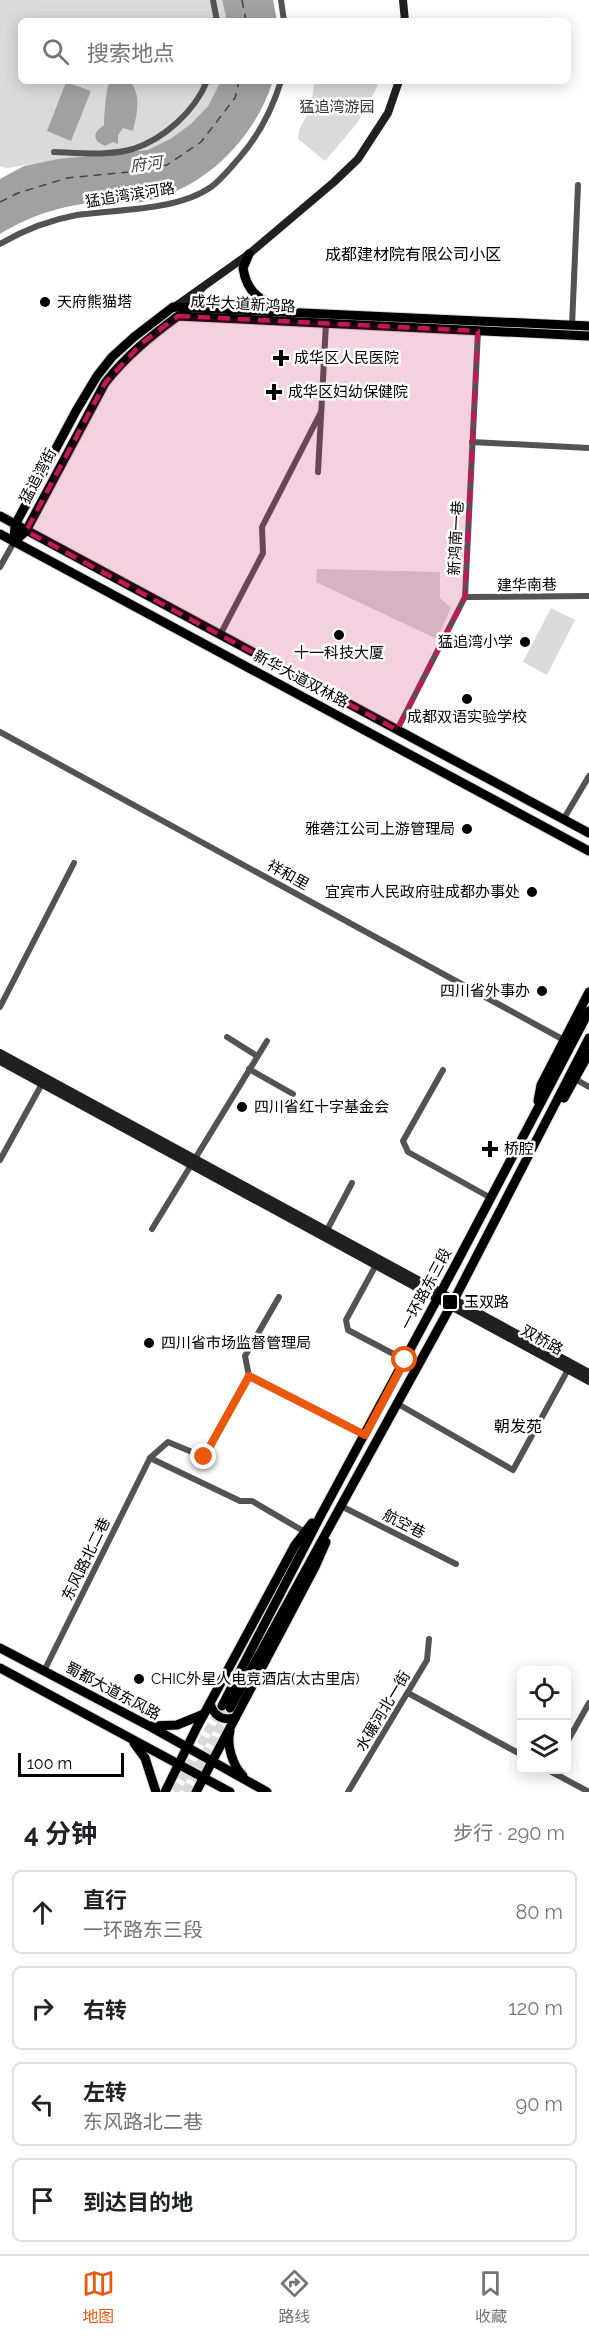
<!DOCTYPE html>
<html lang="zh">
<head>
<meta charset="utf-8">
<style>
  :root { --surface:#fff; --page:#f6f6f6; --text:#202124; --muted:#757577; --line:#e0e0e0; --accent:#ea580c }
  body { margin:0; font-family:Raleway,"Noto Sans SC",sans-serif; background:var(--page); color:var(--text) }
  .controls { position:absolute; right:18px; bottom:18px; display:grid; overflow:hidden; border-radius:9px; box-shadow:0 3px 15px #0003 }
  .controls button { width:54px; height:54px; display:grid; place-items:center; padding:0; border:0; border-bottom:2px solid var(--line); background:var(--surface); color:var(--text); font:30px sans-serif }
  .scale { position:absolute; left:18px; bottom:15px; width:106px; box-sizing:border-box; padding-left:6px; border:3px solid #000; border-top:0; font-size:16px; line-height:21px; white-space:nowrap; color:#000; -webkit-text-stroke:4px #fff; paint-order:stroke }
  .stop { position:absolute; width:18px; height:18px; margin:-14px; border:4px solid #ea580c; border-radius:50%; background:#fff }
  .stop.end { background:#ea580c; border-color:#fff; box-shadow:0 2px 6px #0008 }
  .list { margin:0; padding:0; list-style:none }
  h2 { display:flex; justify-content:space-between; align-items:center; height:78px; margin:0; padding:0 24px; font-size:26px }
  h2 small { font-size:20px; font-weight:400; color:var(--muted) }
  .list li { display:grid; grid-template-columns:39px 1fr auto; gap:18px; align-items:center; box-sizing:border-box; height:84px; margin:0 12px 12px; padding:0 12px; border:2px solid var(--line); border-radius:9px }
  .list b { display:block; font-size:22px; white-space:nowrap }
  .list p { margin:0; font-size:20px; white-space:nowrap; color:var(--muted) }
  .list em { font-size:20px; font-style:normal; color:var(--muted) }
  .icon { flex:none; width:33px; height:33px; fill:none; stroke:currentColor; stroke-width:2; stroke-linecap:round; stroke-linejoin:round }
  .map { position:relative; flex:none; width:589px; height:1792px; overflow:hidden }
  .search { position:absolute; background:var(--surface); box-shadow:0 3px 15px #0003; left:18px; right:18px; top:18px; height:66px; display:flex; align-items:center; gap:15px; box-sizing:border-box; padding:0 21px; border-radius:9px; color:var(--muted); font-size:22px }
  .sheet { height:462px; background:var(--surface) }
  nav { display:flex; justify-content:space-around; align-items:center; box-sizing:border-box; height:84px; border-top:2px solid var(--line); background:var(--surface); font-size:16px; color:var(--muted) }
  nav a { display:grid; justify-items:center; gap:3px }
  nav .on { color:var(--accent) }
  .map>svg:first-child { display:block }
</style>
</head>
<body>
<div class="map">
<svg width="589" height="1792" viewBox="0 0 589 1792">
  <rect width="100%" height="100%" fill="#fff"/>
  <!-- green -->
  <g fill="#dadada">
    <path d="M0 0H222L227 21H21V81H221C210 112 181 138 150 150 135 155 114 154 99 155 68 158 38 163 7 168L0 166Z"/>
    <path d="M315 81H378L377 87 358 122 325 161 298 139 299 130 310 109Z"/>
    <path d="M317 569 440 572V598L451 608 437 639 316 582Z"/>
    <path d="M551 608 575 620 547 675 523 662Z"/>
  </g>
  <!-- water -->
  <g fill="#a1a1a1">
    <path d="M222 0H273L277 21H227Z"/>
    <path d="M110 81H130C142 97 137 113 133 131L123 128 118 135V144L113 142 105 146 98 142C92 135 97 130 104 125 104 117 106 87 110 81Z"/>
    <path d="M221 81H273C254 140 203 191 141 202 129 204 116 202 104 202 66 204 33 214 0 234V179L24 166 58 159 148 150 172 138 191 124 208 106Z"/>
    <path d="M66 82 91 91 71 141 47 131Z"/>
  </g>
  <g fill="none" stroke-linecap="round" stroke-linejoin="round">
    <!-- ferry -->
    <g stroke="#424242" stroke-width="1.5" stroke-dasharray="8 6" stroke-linecap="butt">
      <path d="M242 0 246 21"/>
      <path d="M0 202 18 193 67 178 128 172 167 165 201 142 235 98 239 81"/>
    </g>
    <!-- primary-tunnel -->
    <g stroke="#d9d9d9" stroke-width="9" stroke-dasharray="9 4.5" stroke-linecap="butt">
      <path d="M175 1792 221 1708"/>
      <path d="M185 1792 230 1708"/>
    </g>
    <!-- primary casing -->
    <g stroke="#dbdbdb" stroke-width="11">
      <g id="primary">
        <path d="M249 254 243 268C247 295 263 301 285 311"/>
        <path d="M0 516 589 833"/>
        <path d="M0 534 589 851"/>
        <path d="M14 542 15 525 76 411 97 376 112 357 134 337 173 307 589 326"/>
        <path d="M14 542 26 531 105 383C126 356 151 336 178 316L589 336"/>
        <path d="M564 1098 589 1053"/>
        <path d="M538 1101 541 1085 589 992"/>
        <path d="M0 1648 151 1727 267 1792"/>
        <path d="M0 1668 230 1792"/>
        <path d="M210 1703C213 1715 222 1721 235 1718"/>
        <path d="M222 1706 322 1513 456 1264 589 1011"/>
        <path d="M230 1708 454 1300 589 1038"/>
        <path d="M152 1726 177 1725 204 1714"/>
        <path d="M230 1731C226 1745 233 1766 243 1776"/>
        <path d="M134 1743 145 1758 156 1792"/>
        <path d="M165 1792 197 1727 295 1545 312 1523"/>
        <path d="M196 1792 315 1567 326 1542"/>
      </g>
    </g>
    <!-- street -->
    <g stroke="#535353" stroke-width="6">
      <path d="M213 0 217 21"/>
      <path d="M281 0 284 21"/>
      <path d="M54 152C79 153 109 156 133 149 164 139 195 111 207 81"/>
      <path d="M0 244C24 230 49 220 77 215 118 209 177 211 211 187 222 179 231 167 240 157 259 135 272 110 281 81"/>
      <path d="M572 326 578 185"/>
      <path d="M472 442 589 448"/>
      <path d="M318 472 326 323"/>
      <path d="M0 567 14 542"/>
      <path d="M465 597 589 596"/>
      <path d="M220 635 263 553 262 527 321 412"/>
      <path d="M397 730 465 597 478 331"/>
      <path d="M0 732 564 1040"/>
      <path d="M563 820 589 776"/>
      <path d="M0 1007 74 863"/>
      <path d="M227 1037 257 1056"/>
      <path d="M249 1069 293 1094"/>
      <path d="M443 1070 403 1141 408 1152 491 1198"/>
      <path d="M575 1079 589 1087"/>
      <path d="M0 1160 43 1082"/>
      <path d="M152 1229 267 1041"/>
      <path d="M327 1230 352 1183"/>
      <path d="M376 1265 346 1320 348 1330 405 1360"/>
      <path d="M279 1297 245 1356 249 1376 365 1435"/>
      <path d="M398 1404 513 1470 570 1366"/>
      <path d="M150 1458 168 1442 204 1457 249 1376"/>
      <path d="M341 1506 456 1564"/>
      <path d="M44 1671 150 1458 240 1501H252L305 1532"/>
      <path d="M408 1693 522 1755"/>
      <path d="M566 1744 589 1703"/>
      <path d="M548 1770 589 1792"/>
      <path d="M348 1792 427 1660 429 1639"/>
    </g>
    <!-- secondary -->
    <g stroke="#202020" stroke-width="8">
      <path d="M403 0 405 21"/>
      <path d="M173 308 249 254 334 182 358 159 388 113 399 81"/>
      <path d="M184 311 202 288"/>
      <path d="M0 1053 589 1373"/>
      <path d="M0 1061 589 1381"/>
    </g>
    <!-- primary -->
    <use href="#primary" stroke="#000" stroke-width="9"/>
  </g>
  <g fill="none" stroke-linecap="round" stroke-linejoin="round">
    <!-- route -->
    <path stroke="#ea580c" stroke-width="8" d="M204 1457 249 1376 365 1435 405 1360"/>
  </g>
  <!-- marked area -->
  <path fill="#c2185b" fill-opacity="0.2" stroke="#c2185b" stroke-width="4.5" stroke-dasharray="12 8" stroke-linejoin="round" d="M178 316 478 331 465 597 397 730 26 531 105 383 142 343Z"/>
  <!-- markers -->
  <g fill="#000" stroke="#fff" stroke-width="2">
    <circle cx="45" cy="302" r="6"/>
    <path d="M278 349h6v6h6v6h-6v6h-6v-6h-6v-6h6z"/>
    <path d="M271 383h6v6h6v6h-6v6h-6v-6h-6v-6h6z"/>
    <circle cx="339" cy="635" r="6"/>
    <circle cx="525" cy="642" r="6"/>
    <circle cx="467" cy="699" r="6"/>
    <circle cx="467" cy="829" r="6"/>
    <circle cx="532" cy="892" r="6"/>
    <circle cx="542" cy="991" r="6"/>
    <circle cx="242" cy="1107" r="6"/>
    <path d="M487 1140h6v6h6v6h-6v6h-6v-6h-6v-6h6z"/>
    <rect x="442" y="1294" width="16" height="16" rx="3"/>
    <circle cx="149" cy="1343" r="6"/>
    <circle cx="139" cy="1679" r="6"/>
  </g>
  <g text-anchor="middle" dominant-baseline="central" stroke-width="5" stroke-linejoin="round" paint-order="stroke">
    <!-- park labels -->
    <g font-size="15" fill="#313131" stroke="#fff">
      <text x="337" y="107">猛追湾游园</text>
    </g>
    <!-- street labels -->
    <g font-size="15" fill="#000" stroke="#fff">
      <text transform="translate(130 195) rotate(-9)">猛追湾滨河路</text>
      <text transform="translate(243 304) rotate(3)">成华大道新鸿路</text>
      <text transform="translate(38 476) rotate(-62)">猛追湾街</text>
      <text transform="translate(456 538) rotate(-87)">新鸿南一巷</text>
      <text transform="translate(527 585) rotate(-1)">建华南巷</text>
      <text transform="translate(301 679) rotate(28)">新华大道双林路</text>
      <text transform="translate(288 875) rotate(29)">祥和里</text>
      <text transform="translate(426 1289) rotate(-62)">一环路东三段</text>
      <text transform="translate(542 1340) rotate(29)">双桥路</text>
      <text transform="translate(404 1524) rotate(27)">航空巷</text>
      <text transform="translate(86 1559) rotate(-64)">东风路北二巷</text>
      <text transform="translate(113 1691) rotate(28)">蜀都大道东风路</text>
      <text transform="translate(383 1711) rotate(-59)">水碾河北一街</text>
    </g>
    <!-- poi labels -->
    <g font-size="15" fill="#000" stroke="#fff" text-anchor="start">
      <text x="57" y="302">天府熊猫塔</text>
      <text x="294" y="358">成华区人民医院</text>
      <text x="288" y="392">成华区妇幼保健院</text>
      <text x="513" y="642" text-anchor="end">猛追湾小学</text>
      <text x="339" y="653" text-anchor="middle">十一科技大厦</text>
      <text x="467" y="717" text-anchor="middle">成都双语实验学校</text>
      <text x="455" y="829" text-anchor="end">雅砻江公司上游管理局</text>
      <text x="520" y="892" text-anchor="end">宜宾市人民政府驻成都办事处</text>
      <text x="530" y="991" text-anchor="end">四川省外事办</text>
      <text x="254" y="1107">四川省红十字基金会</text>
      <text x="504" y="1149">桥腔</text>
      <text x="464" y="1302">玉双路</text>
      <text x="161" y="1343">四川省市场监督管理局</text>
      <text x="151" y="1679">CHIC外星人电竞酒店(太古里店)</text>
    </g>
    <!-- water labels -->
    <g font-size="16" font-style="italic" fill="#424242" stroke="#fff">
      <text transform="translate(146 164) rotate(-7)">府河</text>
    </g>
    <!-- neighbourhood labels -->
    <g font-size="16" fill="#000" stroke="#fff">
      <text x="413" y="254">成都建材院有限公司小区</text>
      <text x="518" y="1426">朝发苑</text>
    </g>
  </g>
</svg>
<div class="controls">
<button><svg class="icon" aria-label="locate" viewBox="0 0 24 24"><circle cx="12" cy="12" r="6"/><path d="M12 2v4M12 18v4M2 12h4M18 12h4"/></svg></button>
<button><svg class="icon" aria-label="layers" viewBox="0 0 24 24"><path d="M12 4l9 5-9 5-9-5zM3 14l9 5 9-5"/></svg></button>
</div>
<div class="scale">100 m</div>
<div class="stop" style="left:405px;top:1360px"></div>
<div class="stop end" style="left:204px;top:1457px"></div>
<div class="search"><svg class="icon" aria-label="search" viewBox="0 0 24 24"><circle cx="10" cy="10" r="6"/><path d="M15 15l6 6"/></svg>搜索地点</div>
</div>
<section class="sheet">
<h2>4 分钟<small>步行 · 290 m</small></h2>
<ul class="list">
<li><svg class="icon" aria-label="ahead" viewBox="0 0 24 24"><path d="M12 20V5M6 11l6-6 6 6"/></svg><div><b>直行</b><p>一环路东三段</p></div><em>80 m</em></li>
<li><svg class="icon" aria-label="right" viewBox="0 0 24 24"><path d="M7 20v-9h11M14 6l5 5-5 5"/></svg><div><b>右转</b></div><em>120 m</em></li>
<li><svg class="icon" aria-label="left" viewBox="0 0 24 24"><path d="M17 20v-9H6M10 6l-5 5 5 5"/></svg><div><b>左转</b><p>东风路北二巷</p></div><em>90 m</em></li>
<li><svg class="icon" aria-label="arrive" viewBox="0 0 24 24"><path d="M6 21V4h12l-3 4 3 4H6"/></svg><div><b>到达目的地</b></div></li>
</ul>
</section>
<nav>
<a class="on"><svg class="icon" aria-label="map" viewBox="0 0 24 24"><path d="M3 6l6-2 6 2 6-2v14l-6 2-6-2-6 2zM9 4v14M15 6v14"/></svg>地图</a>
<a><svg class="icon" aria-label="directions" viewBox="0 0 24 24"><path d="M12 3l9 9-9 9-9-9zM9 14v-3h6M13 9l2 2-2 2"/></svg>路线</a>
<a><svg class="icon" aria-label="saved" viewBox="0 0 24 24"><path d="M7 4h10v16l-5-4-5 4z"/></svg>收藏</a>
</nav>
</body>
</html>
